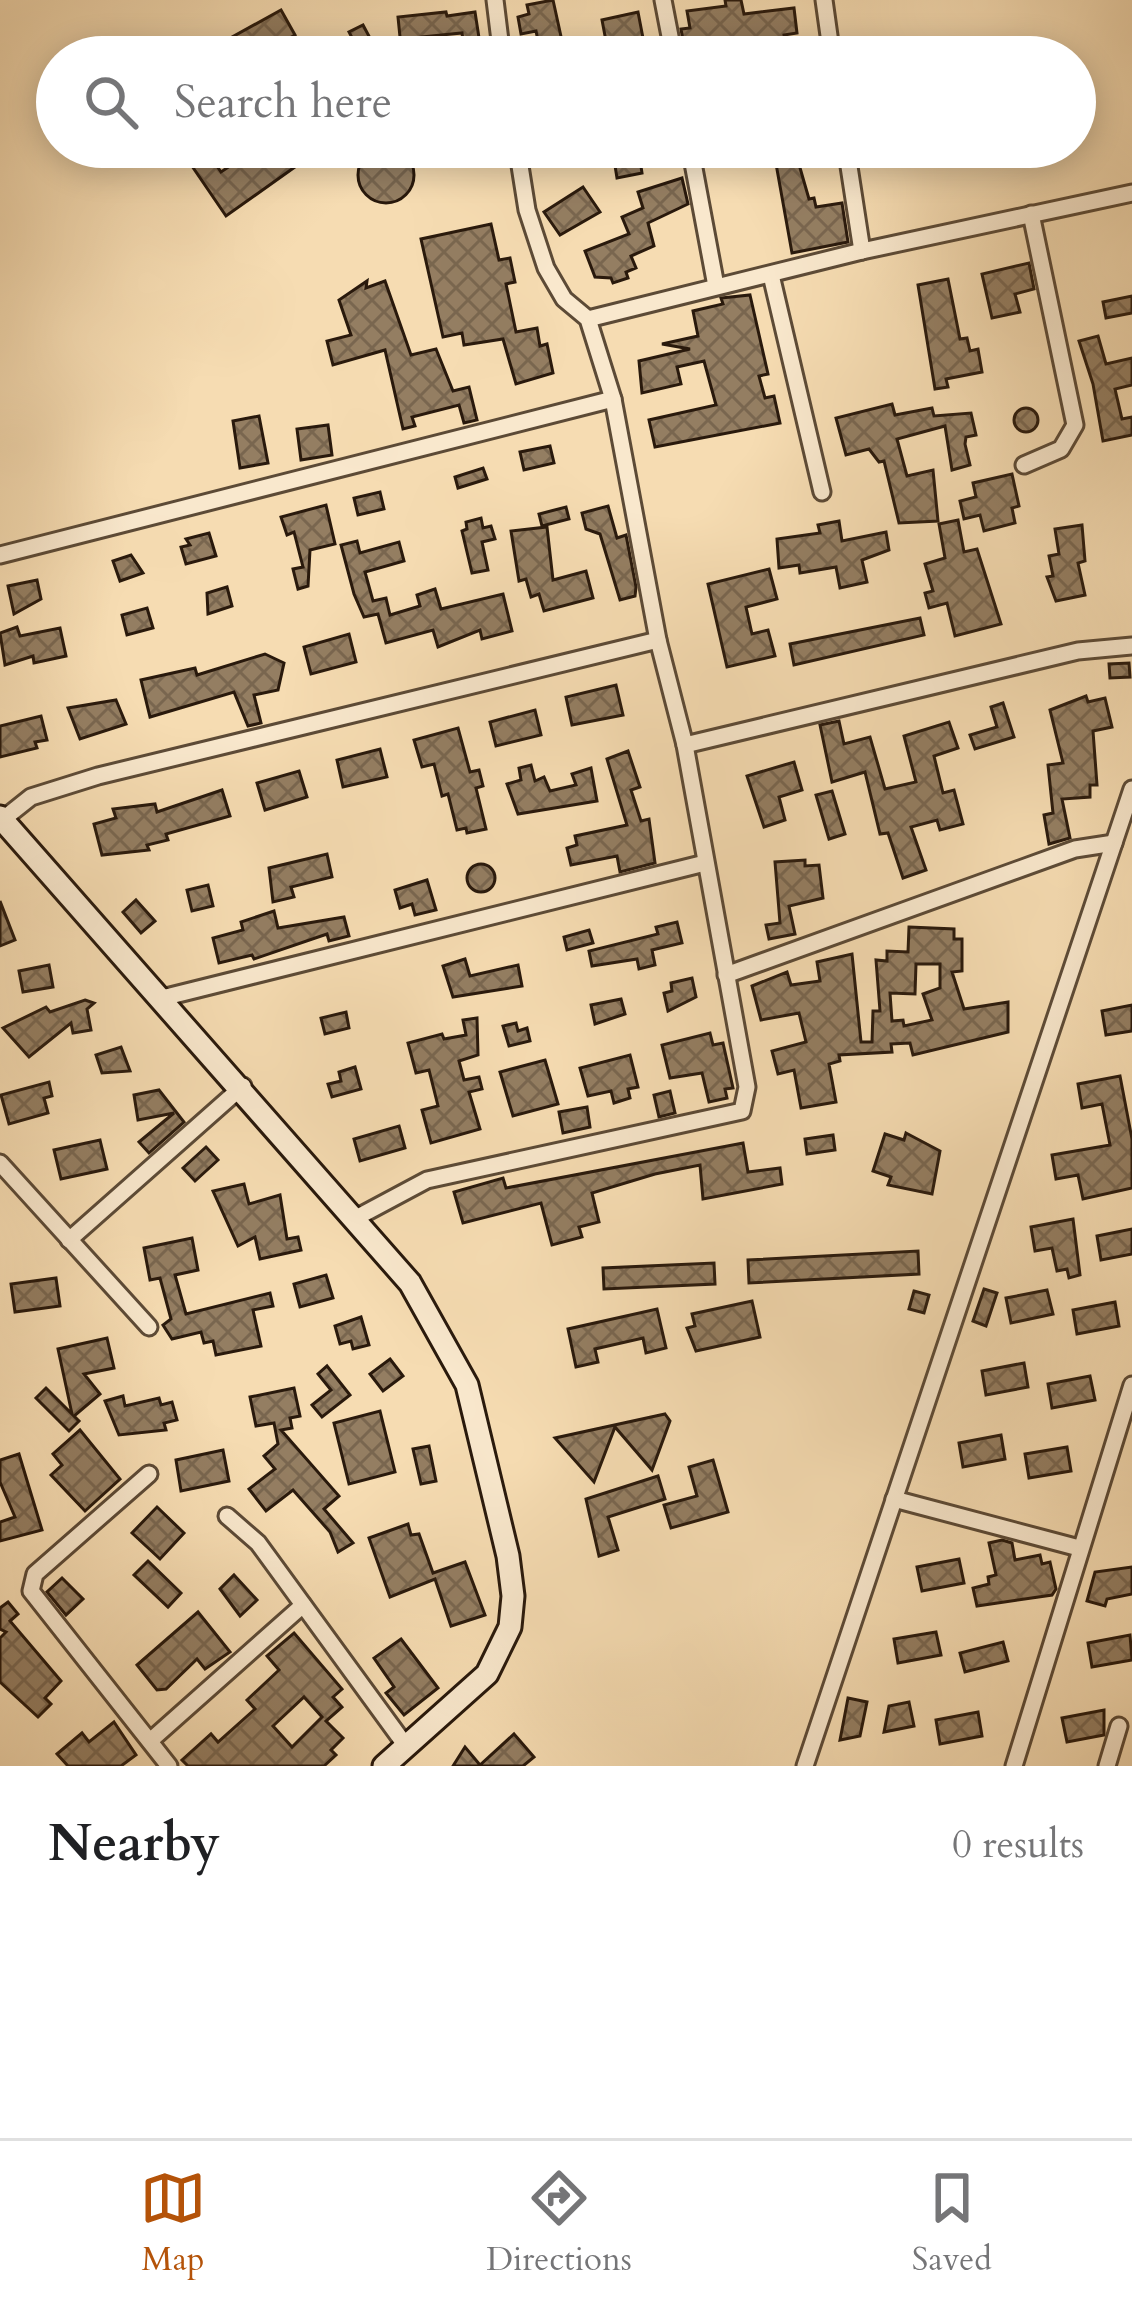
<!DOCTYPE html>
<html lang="en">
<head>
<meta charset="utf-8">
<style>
  :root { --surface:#fff; --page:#f6f6f6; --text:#202124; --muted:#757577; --line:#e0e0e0; --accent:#b45309 }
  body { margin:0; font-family:Cardo,serif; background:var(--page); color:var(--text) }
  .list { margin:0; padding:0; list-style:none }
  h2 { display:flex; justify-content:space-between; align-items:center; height:156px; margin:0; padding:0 48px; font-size:51px }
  h2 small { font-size:39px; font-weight:400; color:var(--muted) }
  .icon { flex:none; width:66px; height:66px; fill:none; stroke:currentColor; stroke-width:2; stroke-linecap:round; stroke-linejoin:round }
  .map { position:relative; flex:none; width:1132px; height:1766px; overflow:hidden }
  .search { position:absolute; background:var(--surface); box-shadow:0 6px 30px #0003; left:36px; right:36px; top:36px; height:132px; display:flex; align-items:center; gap:30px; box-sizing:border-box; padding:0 42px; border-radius:66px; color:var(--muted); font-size:45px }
  .sheet { height:372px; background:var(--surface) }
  nav { display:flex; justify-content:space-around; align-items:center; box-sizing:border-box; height:168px; border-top:3px solid var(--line); background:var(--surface); font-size:33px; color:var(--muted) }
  nav a { display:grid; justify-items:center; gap:6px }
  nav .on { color:var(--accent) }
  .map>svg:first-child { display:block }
</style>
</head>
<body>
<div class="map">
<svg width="1132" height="1766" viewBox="0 0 1132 1766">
  <defs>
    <pattern id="building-cross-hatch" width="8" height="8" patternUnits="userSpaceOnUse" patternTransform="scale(3)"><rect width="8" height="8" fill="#947e62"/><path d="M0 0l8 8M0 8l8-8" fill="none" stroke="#79664f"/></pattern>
  </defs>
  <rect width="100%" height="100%" fill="#f6dcb2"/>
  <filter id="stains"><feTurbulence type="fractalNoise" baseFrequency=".00167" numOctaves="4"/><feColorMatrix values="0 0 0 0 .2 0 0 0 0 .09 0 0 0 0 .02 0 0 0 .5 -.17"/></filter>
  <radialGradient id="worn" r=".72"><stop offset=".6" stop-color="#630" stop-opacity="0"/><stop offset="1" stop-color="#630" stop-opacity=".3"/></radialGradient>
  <!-- building -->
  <g fill="url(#building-cross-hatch)" stroke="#29190c" stroke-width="3" fill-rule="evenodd">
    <path d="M553 0 562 41 539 46 536 31 521 34 518 17 529 14 527 5Z"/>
    <path d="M725 0H741L744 14 794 8 797 33 784 35 786 57H686L681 29 690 28 687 11 726 6Z"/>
    <path d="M281 10 295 35 255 57H196Z"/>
    <path d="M446 12 447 16 475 12 482 57H465L462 33 421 37 423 57H402L398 17Z"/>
    <path d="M638 12 643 38 634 40 638 57H609L602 20Z"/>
    <path d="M363 25 378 53 370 57H362L349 32Z"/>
    <path d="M179 147H204L221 172 258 147H298L306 159 226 216Z"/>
    <path d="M612 147H638L642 173 617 178Z"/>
    <path d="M773 147H794L809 199 814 198 816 207 842 203 848 242 792 253Z"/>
    <circle cx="386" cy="175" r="28"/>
    <path d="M682 178 688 204 648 223 654 246 631 256 636 268 626 272 628 278 613 283 611 278 595 277 585 251 629 234 622 217 643 208 638 192Z"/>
    <path d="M583 187 600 212 560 235 544 212Z"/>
    <path d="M491 224 499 260 510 258 515 282 506 284 516 332 537 328 540 346 547 344 553 373 516 384 503 339 464 345 462 333 443 337 421 239Z"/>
    <path d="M1029 263 1034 289 1015 294 1020 312 992 318 982 274Z"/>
    <path d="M948 279 960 339 967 338 970 351 978 349 982 372 946 379 948 387 935 389 918 285Z"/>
    <path d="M367 281 366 288 385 281 411 355 436 349 453 391 469 387 477 420 464 423 459 405 412 417 415 426 403 429 385 350 333 365 327 341 351 335 339 300Z"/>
    <path d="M750 295 768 374 759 376 765 398 774 396 780 423 655 447 649 420 716 405 704 361 677 367 681 384 642 393 639 361 690 349 662 344 698 336 693 311 723 304 721 298Z"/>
    <path d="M1132 296V313L1106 318 1103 302Z"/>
    <path d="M1098 336 1106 364 1132 358V385L1115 389 1122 419 1132 417V435L1103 441 1093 384 1079 341Z"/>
    <path d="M892 404 895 415 932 408 934 416 971 413 976 435 966 437 965 444 970 465 952 470 945 426 897 439 907 476 933 470 938 521 899 523 884 461 879 462 869 449 846 455 836 418Z"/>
    <circle cx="1026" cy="420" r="12"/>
    <path d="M259 416 268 463 240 468 233 421Z"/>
    <path d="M328 425 332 455 301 460 297 429Z"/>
    <path d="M550 446 554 463 524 470 520 452Z"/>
    <path d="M483 468 487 479 458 488 455 477Z"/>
    <path d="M1012 474 1019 506 1012 508 1015 523 984 531 980 515 964 519 960 501 976 497 973 483Z"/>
    <path d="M380 492 384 509 358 515 354 498Z"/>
    <path d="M326 505 335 544 310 550 308 586 298 589 293 569 303 567 294 532 287 535 281 517Z"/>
    <path d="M608 506 617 538 626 535 636 587 635 596 620 600 600 534 586 529 582 513Z"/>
    <path d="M566 507 569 519 542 526 539 514Z"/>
    <path d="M481 518 483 528 491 526 495 539 482 542 488 570 472 573 462 531 467 529 466 522Z"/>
    <path d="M958 520 964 552 977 549 1001 624 955 636 947 603 929 608 925 593 933 591 925 564 945 558 939 524Z"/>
    <path d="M839 521 842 541 886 532 889 550 862 560 867 582 840 588 836 567 800 573 799 565 779 568 777 539 820 533 818 525Z"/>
    <path d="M1082 525 1085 561 1078 563 1085 595 1056 601 1047 577 1053 576 1049 556 1059 554 1055 529Z"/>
    <path d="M547 527 553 580 586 571 593 598 544 611 539 594 531 597 526 579 519 581 511 531Z"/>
    <path d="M209 533 216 556 186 564 181 547 190 545 186 539Z"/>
    <path d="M357 541 360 553 399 542 404 561 365 572 373 601 386 598 390 615 420 606 417 595 435 589 441 609 503 594 512 631 482 639 480 630 438 647 433 630 386 643 378 614 364 617 354 594 341 545Z"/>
    <path d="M131 555 143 573 120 581 113 561Z"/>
    <path d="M769 569 777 599 746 607 752 634 768 630 775 656 727 667 708 584Z"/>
    <path d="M37 580 41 599 14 614 8 586Z"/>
    <path d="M227 587 232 606 208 614 207 593Z"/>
    <path d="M147 608 153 628 127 635 122 615Z"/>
    <path d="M920 618 924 635 794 665 790 644Z"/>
    <path d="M17 627 20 636 60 628 66 656 34 663 33 656 5 665 0 633Z"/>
    <path d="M349 634 356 662 311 674 304 647Z"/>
    <path d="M265 654 284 663 278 690 254 695 261 723 248 726 234 692 150 717 141 680 195 668 197 675Z"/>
    <path d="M1129 663 1130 677 1110 678 1109 664Z"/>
    <path d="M616 685 623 715 572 725 566 697Z"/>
    <path d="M1086 696 1088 702 1105 698 1112 727 1093 731 1097 785H1090V797L1062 799 1070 838 1049 844 1044 815 1053 813 1048 765 1063 763 1050 710Z"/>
    <path d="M116 700 126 724 80 739 68 708Z"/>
    <path d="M1003 703 1014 737 975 749 970 735 997 727 991 707Z"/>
    <path d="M535 710 541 735 496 746 490 722Z"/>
    <path d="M41 716 47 740 35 742 37 748 0 757V726Z"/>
    <path d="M839 721 844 744 870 737 885 789 916 782 904 736 949 722 958 748 934 756 943 793 954 790 963 824 940 830 937 820 911 827 926 870 903 878 888 833 880 834 865 772 832 782 820 725Z"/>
    <path d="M458 728 470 772 479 770 483 786 476 788 486 829 467 833 466 828 457 830 448 794 442 796 434 764 422 767 414 740Z"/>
    <path d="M380 749 387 777 343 787 337 760Z"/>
    <path d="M628 751 640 787 631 790 641 821 649 819 655 863 620 872 617 856 571 865 567 848 577 845 575 836 627 825 607 759Z"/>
    <path d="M794 762 802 790 779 797 785 820 764 827 747 776Z"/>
    <path d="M531 765 535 781 544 777 550 791 576 785 572 774 591 768 597 801 518 814 507 784 521 780 519 768Z"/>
    <path d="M299 771 307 797 265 810 257 783Z"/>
    <path d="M222 790 230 816 166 834 168 840 147 845 149 850 102 855 94 824 116 818 113 809 155 804 157 812Z"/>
    <path d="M832 791 845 834 829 839 816 795Z"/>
    <path d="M327 854 332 877 291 887 294 897 273 902 269 868Z"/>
    <path d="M805 860V866L819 865 823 898 789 906 795 934 769 939 766 925 780 923 775 862Z"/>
    <circle cx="481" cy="878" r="14"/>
    <path d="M427 880 436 910 415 915 412 904 400 908 395 890Z"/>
    <path d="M208 885 213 906 192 911 187 890Z"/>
    <path d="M136 900 155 921 141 933 123 912Z"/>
    <path d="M0 901 15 940 0 946Z"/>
    <path d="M274 911 278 928 344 917 349 936 329 941 327 934 254 959 252 955 219 963 213 938 243 930 241 922Z"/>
    <path d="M677 922 682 943 652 950 655 965 639 969 637 959 592 966 589 951 658 934 656 927Z"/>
    <path d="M909 927 954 929V939H962V971L952 972 964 1009 1008 1002V1032L913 1055 910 1043 891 1044 892 1052 839 1055 840 1061 829 1064 836 1102 801 1108 794 1070 778 1074 772 1051 806 1042 799 1013 761 1020 752 986 787 972 791 985 820 981 817 962 852 954 861 1042H872L873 1011H880L876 960 887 961V951L908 952ZM916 964H940V988L923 994 932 1020 904 1026 903 1020 892 1021 890 993 915 994Z"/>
    <path d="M589 930 593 943 567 950 564 937Z"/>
    <path d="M465 959 470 976 518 965 522 986 453 997 443 966Z"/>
    <path d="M49 965 53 987 23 992 19 971Z"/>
    <path d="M692 978 696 997 668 1011 664 993 672 991 671 983Z"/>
    <path d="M621 999 625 1014 595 1024 591 1005Z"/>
    <path d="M85 1000 94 1003 87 1009 91 1030 73 1033 71 1023 29 1057 3 1028 46 1007 50 1012Z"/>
    <path d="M1132 1005V1031L1106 1035 1102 1011Z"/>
    <path d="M346 1012 349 1028 325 1034 321 1018Z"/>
    <path d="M477 1018 478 1055 459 1061 464 1080 479 1077 482 1089 469 1092 480 1129 431 1143 422 1110 438 1106 429 1070 416 1073 408 1043 442 1034 444 1039 466 1035 463 1020Z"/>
    <path d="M516 1023 518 1031 527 1028 530 1041 509 1046 503 1026Z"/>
    <path d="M710 1033 713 1045 723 1043 733 1088 725 1089 727 1098 709 1102 702 1073 670 1078 662 1045Z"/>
    <path d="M121 1047 130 1071 102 1073 96 1055Z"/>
    <path d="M630 1055 638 1087 628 1089 630 1098 614 1103 611 1091 588 1096 580 1068Z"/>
    <path d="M545 1060 558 1104 513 1116 500 1072Z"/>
    <path d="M355 1067 361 1089 332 1097 328 1084 341 1081 339 1072Z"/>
    <path d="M1120 1076 1132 1139V1188L1083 1199 1078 1175 1056 1179 1052 1155 1110 1145 1102 1104 1082 1108 1078 1084Z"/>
    <path d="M49 1082 52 1096 44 1098 48 1113 9 1124 1 1095Z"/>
    <path d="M159 1090 184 1122 149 1153 139 1142 174 1113 138 1120 134 1095Z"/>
    <path d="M670 1091 675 1113 659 1117 654 1095Z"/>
    <path d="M587 1107 590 1127 563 1133 559 1112Z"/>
    <path d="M399 1126 405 1148 360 1161 354 1139Z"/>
    <path d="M906 1133 940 1151 932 1194 888 1185 891 1177 873 1171 885 1134 904 1140Z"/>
    <path d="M833 1135 835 1150 807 1154 805 1139Z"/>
    <path d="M100 1140 107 1169 61 1179 54 1150Z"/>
    <path d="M743 1143 748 1172 780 1168 782 1184 703 1199 700 1165 655 1174 592 1193 599 1222 579 1227 582 1237 552 1245 541 1203 463 1223 454 1192 503 1178 506 1188Z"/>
    <path d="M206 1147 218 1160 195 1181 183 1168Z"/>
    <path d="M244 1184 249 1204 280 1195 287 1239 298 1237 301 1250 260 1259 255 1237 238 1246 213 1191Z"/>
    <path d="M1073 1219 1080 1275 1069 1278 1067 1269 1057 1271 1052 1248 1035 1251 1031 1227Z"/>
    <path d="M1132 1229V1254L1101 1260 1097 1236Z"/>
    <path d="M192 1238 198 1270 175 1275 186 1314 270 1293 273 1306 253 1310 261 1346 216 1355 213 1341 204 1343 201 1332 172 1339 163 1325 171 1319 160 1278 150 1280 144 1248Z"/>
    <path d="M918 1251 919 1274 749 1283 748 1260Z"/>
    <path d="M714 1263 715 1284 604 1289 603 1268Z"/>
    <path d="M326 1275 333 1298 300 1307 294 1284Z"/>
    <path d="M56 1278 60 1306 15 1312 11 1284Z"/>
    <path d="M984 1289 997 1293 986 1326 973 1321Z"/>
    <path d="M1047 1290 1053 1314 1011 1323 1006 1298Z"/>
    <path d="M914 1291 929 1295 924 1313 909 1309Z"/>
    <path d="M752 1301 760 1337 696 1351 687 1328 695 1326 692 1314Z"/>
    <path d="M1115 1302 1119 1326 1077 1334 1073 1310Z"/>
    <path d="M657 1309 666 1348 646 1353 643 1338 595 1349 598 1362 576 1367 568 1329Z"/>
    <path d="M361 1317 369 1345 353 1349 351 1341 340 1344 335 1326Z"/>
    <path d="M107 1338 114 1368 84 1374 100 1394 74 1416 79 1421 69 1431 36 1398 46 1388 72 1414 58 1349Z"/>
    <path d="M390 1359 403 1376 383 1391 370 1374Z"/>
    <path d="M1024 1363 1028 1387 986 1395 982 1371Z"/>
    <path d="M327 1366 350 1395 322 1417 312 1405 331 1390 318 1374Z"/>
    <path d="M1090 1376 1095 1400 1052 1408 1048 1384Z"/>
    <path d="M294 1388 300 1416 290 1418 292 1428 281 1430 339 1496 324 1509 353 1543 338 1552 330 1532 293 1490 266 1511 249 1489 275 1469 264 1456 278 1444 274 1423 256 1426 250 1397Z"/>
    <path d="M123 1396 125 1406 159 1398 161 1405 172 1402 177 1420 164 1423 166 1430 119 1435 105 1401Z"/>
    <path d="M380 1411 395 1472 349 1484 334 1423Z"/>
    <path d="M665 1414 670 1421 652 1470 615 1427 594 1482 555 1438Z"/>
    <path d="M80 1430 120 1479 85 1511 51 1475 62 1465 53 1454Z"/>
    <path d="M1001 1435 1005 1459 963 1467 959 1443Z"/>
    <path d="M429 1446 436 1481 421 1484 413 1449Z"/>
    <path d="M1067 1447 1071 1471 1029 1478 1025 1454Z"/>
    <path d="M223 1450 229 1481 181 1491 176 1460Z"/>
    <path d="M19 1454 42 1530 0 1541V1522L15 1517 0 1482V1460Z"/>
    <path d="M713 1460 728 1512 671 1528 664 1505 697 1496 689 1467Z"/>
    <path d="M658 1476 665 1499 608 1517 618 1550 599 1556 586 1499Z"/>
    <path d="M157 1507 184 1533 160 1559 132 1533Z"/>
    <path d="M408 1524 411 1535 419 1534 433 1573 465 1562 485 1615 451 1626 435 1579 390 1597 369 1538Z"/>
    <path d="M1002 1540 1012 1543 1015 1560 1040 1555 1042 1564 1050 1562 1056 1589 1052 1595 977 1606 973 1588 989 1584 988 1577 996 1575 989 1543Z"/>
    <path d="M959 1559 964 1583 922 1591 917 1567Z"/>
    <path d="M148 1561 181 1593 168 1607 134 1575Z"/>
    <path d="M1132 1567V1594L1107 1599 1105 1606 1087 1601 1095 1572Z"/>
    <path d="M234 1575 257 1600 240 1616 220 1589Z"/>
    <path d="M62 1578 83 1599 66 1615 47 1592Z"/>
    <path d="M8 1602 18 1614 10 1621 61 1681 45 1698 51 1704 38 1717 0 1682V1638L6 1632 0 1629V1608Z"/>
    <path d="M198 1612 230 1652 205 1669 197 1659 166 1689 157 1690 137 1665Z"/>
    <path d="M936 1632 941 1655 898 1663 894 1639Z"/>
    <path d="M294 1633 342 1689 333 1697 342 1707 326 1721 343 1738 331 1750 336 1755 324 1766H188L182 1760 211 1734 218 1742 255 1709 247 1700 279 1670 267 1656ZM304 1697 322 1717 292 1747 273 1726Z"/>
    <path d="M1130 1635 1132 1660 1092 1667 1088 1643Z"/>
    <path d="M401 1639 438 1688 404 1715 386 1693 394 1687 374 1658Z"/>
    <path d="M1003 1642 1008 1661 965 1672 960 1653Z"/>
    <path d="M848 1698 867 1702 860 1736 840 1740Z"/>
    <path d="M909 1702 914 1726 884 1732 889 1706Z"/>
    <path d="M1104 1710V1735L1067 1742 1062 1718Z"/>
    <path d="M978 1712 982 1736 940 1744 936 1720Z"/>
    <path d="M114 1722 136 1755 121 1766H68L57 1754 82 1733 89 1742Z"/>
    <path d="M514 1734 534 1757 523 1766H453L465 1747 480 1765Z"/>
  </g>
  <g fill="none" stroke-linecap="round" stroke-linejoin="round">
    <!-- street casing -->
    <g stroke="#5c4a36" stroke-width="21">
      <g id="street">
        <path d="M495 0 502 57"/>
        <path d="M663 0 674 57"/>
        <path d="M824 0 832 57"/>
        <path d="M690 147 716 286"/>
        <path d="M846 147 862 251"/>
        <path d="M771 275 822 492"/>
        <path d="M588 319 862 251 1132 193"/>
        <path d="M1024 465 1061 449 1075 425 1031 214"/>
        <path d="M0 555 613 399"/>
        <path d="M685 745 1078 651 1132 646"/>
        <path d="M2 820 31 797 98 776 658 640"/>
        <path d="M726 975 1075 849 1114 843"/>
        <path d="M158 999 705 863"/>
        <path d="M0 1163 149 1327"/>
        <path d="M354 1219 427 1180 742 1111 747 1087 685 745 658 640 613 399 588 319 564 299 546 268 527 210 517 147"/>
        <path d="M69 1240 243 1086"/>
        <path d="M149 1474 35 1574 31 1591 169 1766"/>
        <path d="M894 1499 1079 1548"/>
        <path d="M227 1516 258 1543 406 1746"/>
        <path d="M150 1741 303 1605"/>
        <path d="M805 1766 1132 789"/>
        <path d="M1014 1766 1132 1385"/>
        <path d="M1107 1766 1119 1726"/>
      </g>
    </g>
    <!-- secondary casing -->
    <g stroke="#29190c" stroke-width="27">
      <path id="secondary" d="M0 817 410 1283 467 1385 508 1556 513 1596 510 1627 487 1674 384 1766"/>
    </g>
    <!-- street -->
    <use href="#street" stroke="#f9e8cd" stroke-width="15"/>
    <!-- secondary -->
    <use href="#secondary" stroke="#f9e8cd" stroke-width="21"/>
  </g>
  <rect width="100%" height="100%" filter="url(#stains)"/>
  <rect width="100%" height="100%" fill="url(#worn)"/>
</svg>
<div class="search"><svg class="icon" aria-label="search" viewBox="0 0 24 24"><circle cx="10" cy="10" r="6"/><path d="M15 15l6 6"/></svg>Search here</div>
</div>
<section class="sheet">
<h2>Nearby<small>0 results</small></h2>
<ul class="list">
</ul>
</section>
<nav>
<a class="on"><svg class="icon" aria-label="map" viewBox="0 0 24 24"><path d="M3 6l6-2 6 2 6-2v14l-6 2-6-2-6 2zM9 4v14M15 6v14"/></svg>Map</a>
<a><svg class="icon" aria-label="directions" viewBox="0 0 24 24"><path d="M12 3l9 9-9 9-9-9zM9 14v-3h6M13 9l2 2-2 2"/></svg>Directions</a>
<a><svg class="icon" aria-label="saved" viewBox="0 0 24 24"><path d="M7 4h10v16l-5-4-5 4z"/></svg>Saved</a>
</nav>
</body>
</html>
